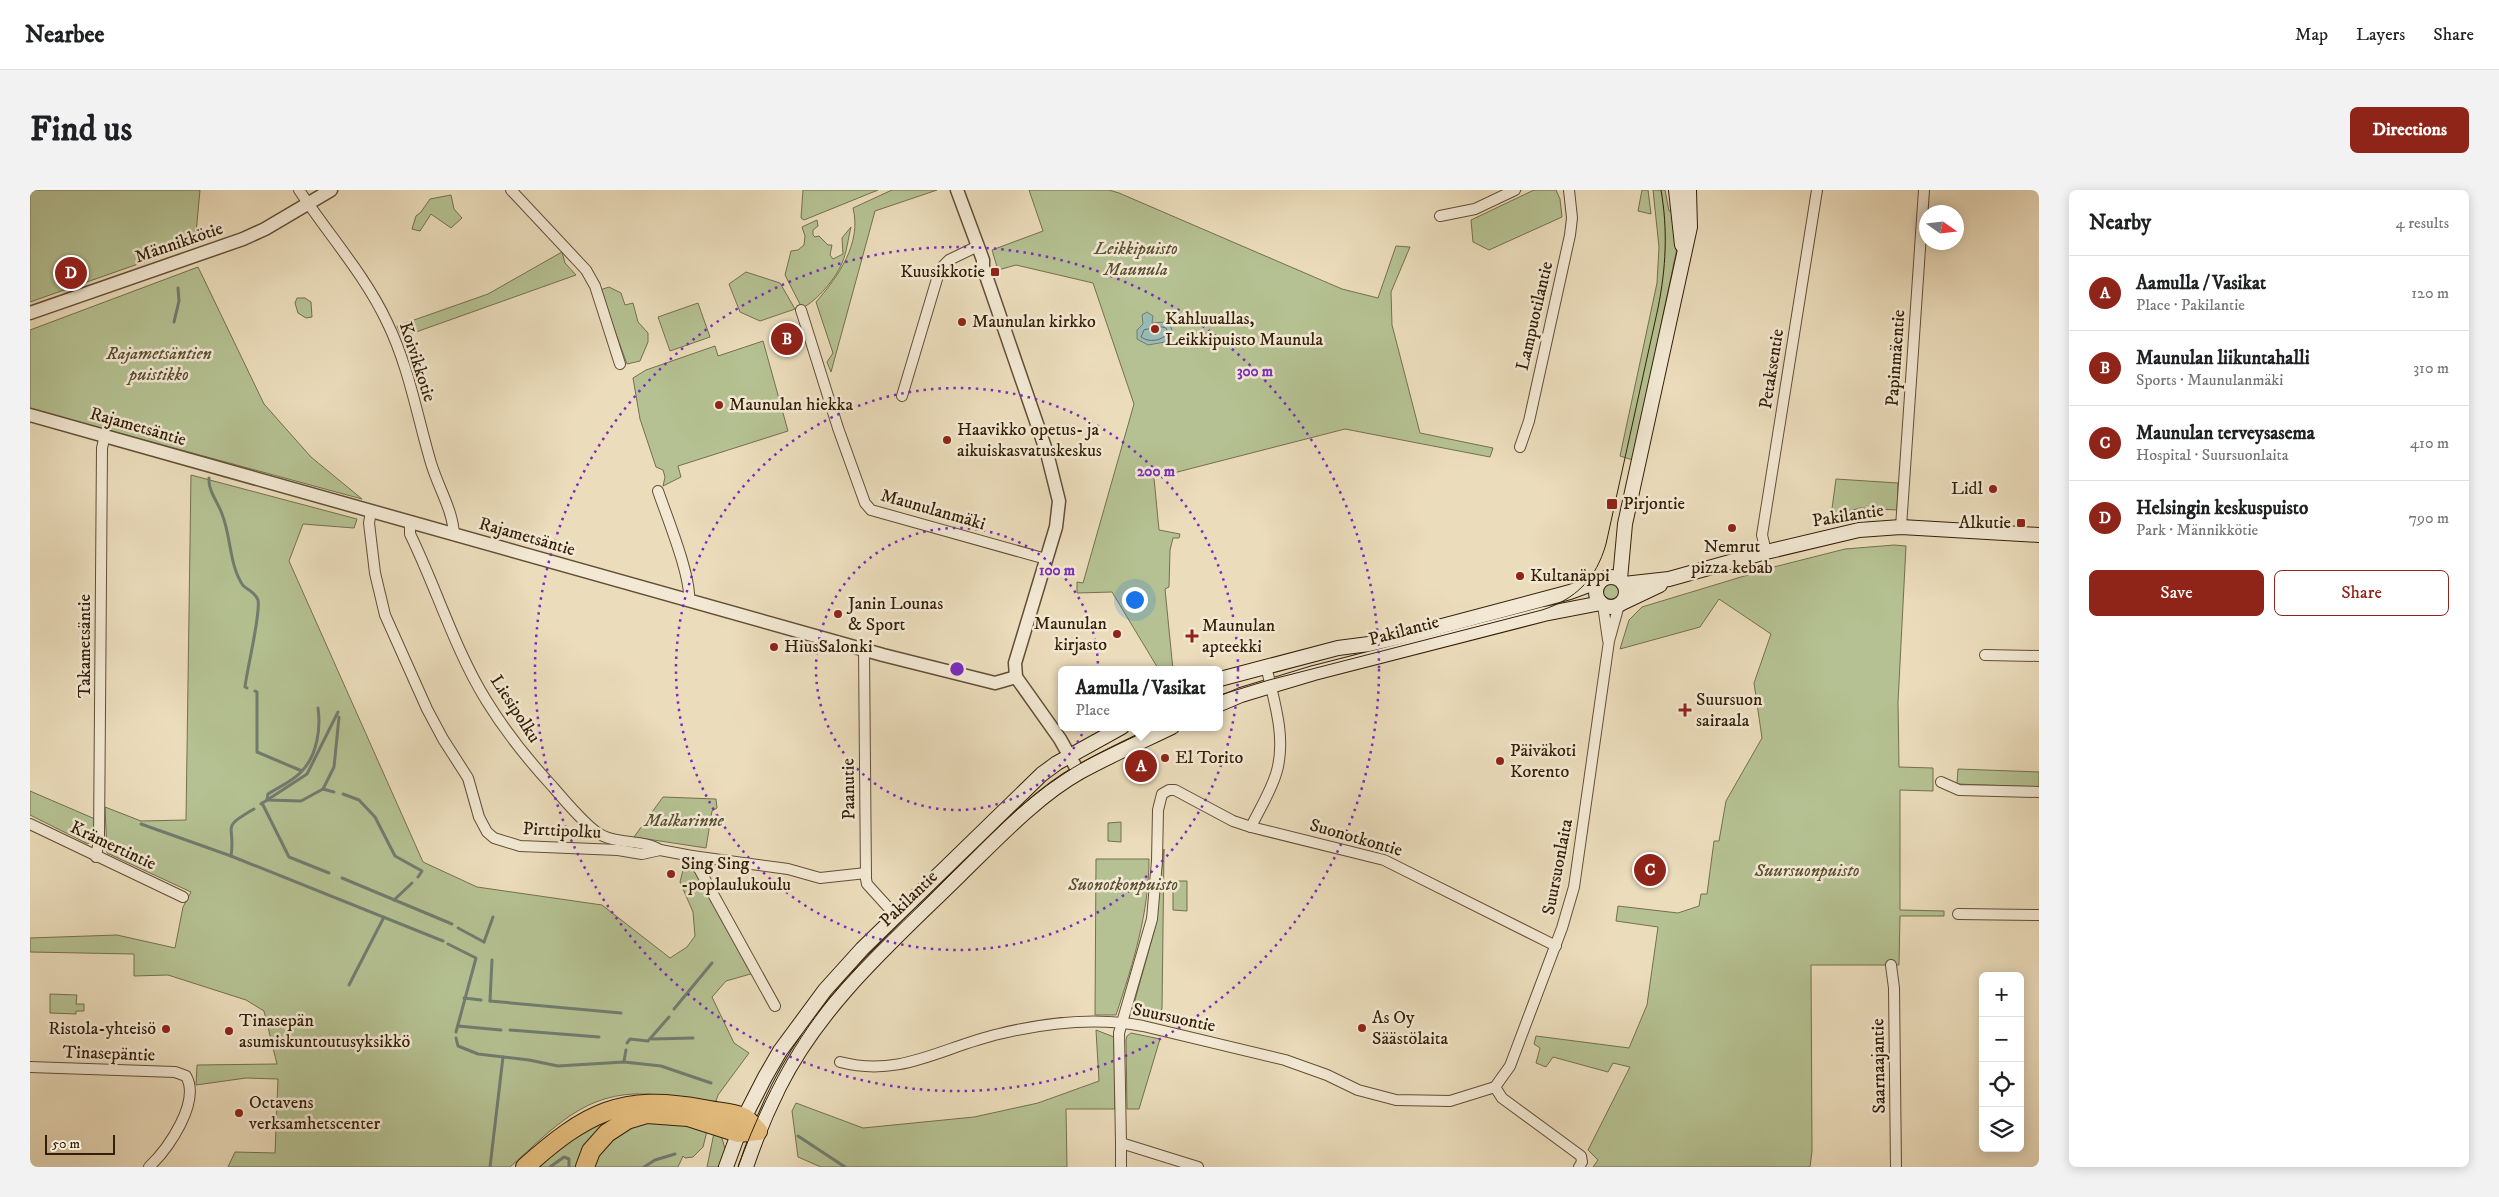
<!DOCTYPE html>
<html lang="en">
<head>
<meta charset="utf-8">
<style>
  :root { --surface:#fff; --page:#f2f2f2; --text:#202124; --muted:#757577; --line:#e0e0e0; --accent:#8f2418 }
  body { margin:0; font-family:"IM FELL DW Pica",serif; background:var(--page); color:var(--text) }
  .controls { position:absolute; right:15px; bottom:15px; display:grid; overflow:hidden; border-radius:8px; box-shadow:0 2px 12px #0003 }
  .controls button { width:45px; height:45px; display:grid; place-items:center; padding:0; border:0; border-bottom:1px solid var(--line); background:var(--surface); color:var(--text); font:25px sans-serif }
  .compass { position:absolute; left:1889px; top:15px; width:45px; height:45px; border-radius:50%; background:var(--surface); box-shadow:0 2px 12px #0003; rotate:104deg }
  .scale { position:absolute; left:15px; bottom:12px; width:70px; box-sizing:border-box; padding-left:5px; border:2px solid #342008; border-top:0; font-size:14px; line-height:18px; white-space:nowrap; color:#342008; -webkit-text-stroke:4px #f2e8d3; paint-order:stroke }
  .you { position:absolute; left:1104px; top:409px; width:18px; height:18px; margin:-12px; border:4px solid #fff; border-radius:50%; background:#1a73e8; box-shadow:0 0 0 8px #1a73e833 }
  .badge { display:grid; place-items:center; width:32px; height:32px; border-radius:50%; background:var(--accent); color:#fff; font-size:16px; font-weight:700 }
  .pin { position:absolute; translate:-50% -50%; border:2px solid #fff; box-shadow:0 1px 5px #0006 }
  .popup { position:absolute; left:1028px; top:476px; width:165px; height:65px; box-sizing:border-box; display:grid; place-content:center; border-radius:8px; background:var(--surface); filter:drop-shadow(0 1px 4px #0005); font-size:16px; white-space:nowrap; color:var(--muted) }
  .popup b { font-size:19px; color:var(--text) }
  .popup::after { content:''; position:absolute; left:50%; top:100%; margin-left:-10px; border:10px solid transparent; border-top-color:var(--surface) }
  .list { margin:0; padding:0; list-style:none }
  h2 { display:flex; justify-content:space-between; align-items:center; height:65px; margin:0; padding:0 20px; font-size:21px }
  h2 small { font-size:16px; font-weight:400; color:var(--muted) }
  .list li { display:grid; grid-template-columns:32px 1fr auto; gap:15px; align-items:center; box-sizing:border-box; height:75px; padding:0 20px; border-top:1px solid var(--line) }
  .list b { display:block; font-size:19px; white-space:nowrap }
  .list p { margin:0; font-size:16px; white-space:nowrap; color:var(--muted) }
  .list em { font-size:16px; font-style:normal; color:var(--muted) }
  .actions { display:flex; gap:10px; padding:15px 20px }
  .actions a { flex:1; padding:11px 0; border:1px solid var(--accent); border-radius:8px; text-align:center; font-size:18px; color:var(--accent) }
  .actions .main { background:var(--accent); color:#fff }
  .icon { flex:none; width:28px; height:28px; fill:none; stroke:currentColor; stroke-width:2; stroke-linecap:round; stroke-linejoin:round }
  .map { position:relative; flex:none; width:2009px; height:977px; overflow:hidden; border-radius:8px }
  header { display:flex; align-items:center; gap:30px; box-sizing:border-box; height:70px; padding:0 25px; background:var(--surface); border-bottom:1px solid var(--line) }
  header strong { font-size:24px }
  nav { display:flex; gap:28px; margin-inline-start:auto; font-size:18px }
  .intro { display:flex; align-items:center; justify-content:space-between; box-sizing:border-box; height:120px; padding:0 30px }
  h1 { margin:0; font-size:35px }
  .button { padding:12px 22px; border-radius:8px; background:var(--accent); color:#fff; font-size:18px; font-weight:700 }
  main { display:flex; gap:30px; padding:0 30px }
  aside { flex:1; background:var(--surface); border-radius:8px; box-shadow:0 2px 12px #0003 }
  .map>svg:first-child { display:block }
</style>
</head>
<body>
<header>
<strong>Nearbee</strong>
<nav><a>Map</a><a>Layers</a><a>Share</a></nav>
</header>
<div class="intro"><h1>Find us</h1><a class="button">Directions</a></div>
<main>
<div class="map">
<svg width="2009" height="977" viewBox="0 0 2009 977">
  <rect width="100%" height="100%" fill="#ebdcbb"/>
  <filter id="stains"><feTurbulence type="fractalNoise" baseFrequency=".004" numOctaves="4"/><feColorMatrix values="0 0 0 0 .2 0 0 0 0 .09 0 0 0 0 .02 0 0 0 .5 -.17"/></filter>
  <radialGradient id="worn" r=".72"><stop offset=".6" stop-color="#630" stop-opacity="0"/><stop offset="1" stop-color="#630" stop-opacity=".3"/></radialGradient>
  <!-- green -->
  <g fill="#b5c192" stroke="#74704d">
    <path d="M0 0H170L165 54 0 112Z"/>
    <path d="M773 0H848L774 30 771 28Z"/>
    <path d="M862 0H907L845 21 801 182 797 172 803 163 786 112C808 87 832 53 823 18Z"/>
    <path d="M999 0H1079L1089 3 1312 99 1348 108 1366 56 1380 57 1361 102 1362 135 1390 243 1463 258 1460 267 1315 239 1124 288 1129 340 1150 344 1149 348H1143L1140 360 1139 397 1135 399 1143 480H1129L1082 402 1047 403V392L1053 393 1104 214 1063 93 986 75 968 80 962 60 1013 41Z"/>
    <path d="M1504 0H1526L1530 9 1532 27 1459 60 1443 52 1441 30Z"/>
    <path d="M1612 0H1618L1621 24 1608 21Z"/>
    <path d="M1623 0H1635L1639 21 1644 20 1648 53 1603 270 1590 266 1627 93 1629 57Z"/>
    <path d="M421 5 424 19 432 28 421 38 401 24 390 41 382 39 386 26 391 22 400 9Z"/>
    <path d="M787 30 788 36 783 40V45L785 47 789 46 798 55H802L800 65 803 69 813 64 812 48 821 37C818 49 817 62 812 73 806 88 787 111 772 118L755 85 761 61 768 60 774 55 775 46 772 37Z"/>
    <path d="M532 62 535 73 546 85 372 147 367 136 458 104Z"/>
    <path d="M168 77 234 214 281 267 332 309 0 219V140Z"/>
    <path d="M716 82 750 93 765 119 730 131 710 122 699 94Z"/>
    <path d="M579 97 591 103 595 115 603 113 608 132 618 143V152L610 171 597 174 570 100Z"/>
    <path d="M267 108H275L281 112 282 127 276 128 268 123 265 113Z"/>
    <path d="M668 113 680 147 640 161 628 127Z"/>
    <path d="M733 151 758 241 648 276 651 287 633 296 635 287 633 280 626 277 610 229 603 188 616 180 685 156 688 166Z"/>
    <path d="M161 285 327 329 324 338 273 334 259 371 393 672 447 697 572 715 640 768 657 757 665 746 663 722 650 692 654 676 660 678 670 688 724 783 696 791 682 807 704 853 719 863 688 905 685 914C662 911 639 905 617 904 554 901 523 939 480 977H198L205 962 245 963 248 889 216 888 166 895 167 875 247 874 234 821 216 810 138 785 104 786V764L0 762V748L87 745 145 758 153 717 161 702 77 663 75 617 111 631 156 630Z"/>
    <path d="M1806 289 1868 293 1867 320 1830 318 1801 326Z"/>
    <path d="M1864 355 1876 356 1868 512 1869 577 1903 578V601L1870 600V720L1914 721V726H1870L1869 775H1781L1782 961 1780 977H1563L1568 970 1558 960 1600 877 1583 873 1578 882 1523 867 1516 877 1506 873 1510 858 1504 854 1506 846 1599 858 1617 815 1628 737 1586 731 1588 716 1648 723 1669 716 1671 704H1677L1684 651H1689L1696 611 1732 548 1724 493 1741 444 1689 409 1670 437 1590 459 1599 430 1612 417 1744 377 1815 359Z"/>
    <circle cx="1581" cy="401" r="8"/>
    <path d="M1928 579 2009 582V597L1927 594Z"/>
    <path d="M0 601 65 629 63 646 58 654 0 625Z"/>
    <path d="M633 607 686 609 687 618 682 621 676 658 604 647Z"/>
    <path d="M1091 632V652L1078 651V633Z"/>
    <path d="M1134 659 1132 818 1129 831 1105 825 1102 821 1125 738Z"/>
    <path d="M1066 669H1119C1119 723 1103 774 1086 825H1065Z"/>
    <path d="M1143 691H1157V721L1143 720Z"/>
    <path d="M20 804 47 805 46 814H54V821H46V824L20 823Z"/>
    <path d="M1066 840 1084 847 1085 919H1036L1037 977H791L768 967 762 921 766 913 833 938 944 927 1008 913 1069 891Z"/>
    <path d="M1101 843 1130 849 1109 919H1097L1096 850 1097 846Z"/>
    <path d="M599 920 550 977H504L538 949Z"/>
    <path d="M643 931 677 941 673 957 663 967 655 968 653 966 648 977H561L572 957 605 933Z"/>
    <path d="M684 943 692 948 695 959 690 977H677Z"/>
  </g>
  <!-- water -->
  <path fill="#99bab6" stroke="#717c70" d="M1117 122 1123 126 1122 133 1135 132 1141 137 1143 144 1135 152 1118 155 1107 149V140L1113 134 1112 125Z"/>
  <g fill="none" stroke-linecap="round" stroke-linejoin="round">
    <!-- shore -->
    <path stroke="#666d5f" stroke-width="1" d="M1132 137 1136 138 1138 143C1131 151 1120 153 1111 147L1114 140Z"/>
    <!-- stream -->
    <g stroke="#717c70" stroke-width="3">
      <path d="M144 132 149 111 148 98"/>
      <path d="M179 288C178 301 188 312 192 324 201 346 199 373 212 394 216 400 225 401 228 410 231 423 217 479 215 497L217 498"/>
      <path d="M225 501 227 502V562L272 581"/>
      <path d="M288 518C291 539 287 566 271 582 263 591 249 597 238 604L237 610 271 611 293 599 304 602"/>
      <path d="M293 599 304 577 309 527"/>
      <path d="M313 604 329 610 345 627 365 666 392 681 388 687"/>
      <path d="M232 613 259 667 299 683"/>
      <path d="M231 614 277 584 308 522"/>
      <path d="M111 634 201 666 413 751"/>
      <path d="M201 666C206 634 189 639 224 619"/>
      <path d="M312 688 422 734"/>
      <path d="M364 710 382 693"/>
      <path d="M428 738 454 752"/>
      <path d="M454 752 463 727"/>
      <path d="M418 754 446 768 426 842"/>
      <path d="M319 795 354 727"/>
      <path d="M434 808 451 810"/>
      <path d="M460 811 591 823"/>
      <path d="M460 811 462 770"/>
      <path d="M644 819 682 773"/>
      <path d="M428 836 471 840"/>
      <path d="M480 840 569 847"/>
      <path d="M426 848 428 856 448 864 499 870 528 876 594 872 631 876 681 893"/>
      <path d="M622 849 663 848"/>
      <path d="M597 853 600 849 618 851 639 827"/>
      <path d="M594 871 596 860"/>
      <path d="M768 946 815 977"/>
      <path d="M460 977 473 867"/>
      <path d="M520 977 534 967 539 969V977"/>
      <path d="M614 977 625 970 645 964"/>
    </g>
    <!-- minor casing -->
    <g stroke="#624f35" stroke-width="12">
      <g id="minor">
        <path d="M269 0C298 44 335 85 357 132 379 177 387 226 401 273 408 297 423 320 424 345"/>
        <path d="M481 0 556 80 565 96 590 174"/>
        <path d="M1410 26 1445 19 1485 0"/>
        <path d="M771 120 808 238 835 313 841 320 1016 369"/>
        <path d="M872 206 910 79 919 70 948 56"/>
        <path d="M1490 257 1499 231 1540 45 1542 28 1539 0"/>
        <path d="M628 301C637 327 661 386 659 410"/>
        <path d="M341 321 339 333 345 383 355 425 397 519 413 549 438 588 449 627 457 642 464 648 490 656 588 660 612 664 630 660 662 666 745 816"/>
        <path d="M380 333V344C406 397 425 460 456 510 475 541 499 571 523 597 536 612 550 629 565 641 584 656 612 648 630 660"/>
        <path d="M1871 337 1894 0"/>
        <path d="M1736 362 1732 345 1787 0"/>
        <path d="M1573 415 1578 450"/>
        <path d="M834 460 836 689 837 694 866 726"/>
        <path d="M1955 465 2009 466"/>
        <path d="M1911 592 1929 600 2009 602"/>
        <path d="M0 634 153 707"/>
        <path d="M1221 637C1229 620 1240 603 1246 584 1257 549 1244 511 1236 476"/>
        <path d="M662 666 758 679 790 688 836 683"/>
        <path d="M66 667 69 650 72 258 75 245"/>
        <path d="M1928 724 2009 725"/>
        <path d="M1861 775 1864 798 1866 977"/>
        <path d="M810 872C871 888 912 857 969 844 1014 833 1067 827 1113 836L1255 870 1297 885 1328 900 1366 910 1420 911 1465 897 1480 876 1532 738 1544 697 1579 451 1589 415"/>
        <path d="M0 877 145 882 156 886C171 912 138 959 119 977"/>
        <path d="M1465 897 1472 908 1551 966 1552 972 1549 977"/>
        <path d="M1091 953V977"/>
        <path d="M1168 977 1091 953 1089 843 1122 729 1127 671 1128 620 1132 604 1139 600H1145L1203 631 1221 637 1354 670 1526 756"/>
      </g>
    </g>
    <!-- tertiary casing -->
    <g stroke="#624f35" stroke-width="15">
      <g id="tertiary">
        <path d="M927 0 953 70V77L1017 263 1029 311 1026 337 985 473 986 487 1030 549 1049 583"/>
        <path d="M0 123 213 49 235 39 301 0"/>
        <path d="M0 225 853 465 965 493 986 487"/>
      </g>
    </g>
    <!-- secondary casing -->
    <g stroke="#342008" stroke-width="16">
      <g id="secondary">
        <path d="M1646 0 1652 55"/>
        <circle cx="1581" cy="402" r="15"/>
        <path d="M1590 389 1595 334 1660 37 1659 0"/>
        <path d="M1594 394 1639 389 1736 362 1829 340 1871 337 2009 345"/>
        <path d="M1590 414 1630 395"/>
        <path d="M1190 489 1308 458 1339 454 1378 445 1540 402 1570 391"/>
        <path d="M1190 514 1211 505 1284 483 1514 424 1571 413"/>
        <path d="M696 977 714 928 735 887 750 861 795 800 832 759 1012 584 1027 573 1092 537"/>
        <path d="M716 977C725 950 736 923 749 897 791 813 864 750 930 685 965 651 1007 606 1050 582 1079 566 1111 552 1142 537"/>
      </g>
    </g>
    <!-- motorway casing -->
    <g stroke="#342008" stroke-width="20">
      <g id="motorway">
        <path d="M495 977C556 923 591 903 674 919 685 922 704 922 715 928 720 931 724 937 728 941"/>
        <path d="M555 977 561 961 577 943 597 930 617 924 658 927 708 943 728 941"/>
      </g>
    </g>
    <!-- minor -->
    <use href="#minor" stroke="#f2e8d3" stroke-width="10"/>
    <!-- tertiary -->
    <use href="#tertiary" stroke="#f2e8d3" stroke-width="12"/>
    <!-- secondary -->
    <use href="#secondary" stroke="#f2e8d3" stroke-width="14"/>
    <!-- motorway -->
    <use href="#motorway" stroke="#e6be7e" stroke-width="18"/>
    <!-- tram -->
    <g stroke="#342008" stroke-width="1">
      <path d="M1190 505 1239 490 1512 420C1546 409 1566 389 1576 354L1628 118C1636 78 1638 40 1631 0"/>
      <path d="M708 977C730 917 759 858 800 808 836 765 880 726 919 686 955 651 990 612 1032 585 1060 566 1092 552 1122 537"/>
    </g>
  </g>
  <!-- distance rings -->
  <g fill="none" stroke="#7b2cbf" stroke-width="2.5" stroke-dasharray="2.5 5">
    <circle cx="927" cy="479" r="141"/>
    <circle cx="927" cy="479" r="281"/>
    <circle cx="927" cy="479" r="422"/>
  </g>
  <!-- markers -->
  <g fill="#8f2418" stroke="#f2e8d3" stroke-width="2">
    <rect x="960" y="77" width="10" height="10" rx="2.5"/>
    <circle cx="932" cy="132" r="5"/>
    <circle cx="1125" cy="139" r="5"/>
    <circle cx="689" cy="215" r="5"/>
    <circle cx="917" cy="250" r="5"/>
    <circle cx="1963" cy="299" r="5"/>
    <rect x="1576" y="308" width="12" height="12" rx="2.5"/>
    <rect x="1986" y="328" width="10" height="10" rx="2.5"/>
    <circle cx="1702" cy="338" r="5"/>
    <circle cx="1490" cy="386" r="5"/>
    <circle cx="808" cy="424" r="5"/>
    <circle cx="1087" cy="444" r="5"/>
    <path d="M1159.5 438.5h5v5h5v5h-5v5h-5v-5h-5v-5h5z"/>
    <circle cx="744" cy="457" r="5"/>
    <path d="M1652.5 512.5h5v5h5v5h-5v5h-5v-5h-5v-5h5z"/>
    <circle cx="1135" cy="568" r="5"/>
    <circle cx="1470" cy="571" r="5"/>
    <circle cx="641" cy="684" r="5"/>
    <circle cx="1332" cy="838" r="5"/>
    <circle cx="136" cy="839" r="5"/>
    <circle cx="199" cy="841" r="5"/>
    <circle cx="209" cy="923" r="5"/>
  </g>
  <g text-anchor="middle" dominant-baseline="central" stroke-width="5" stroke-linejoin="round" paint-order="stroke">
    <!-- street labels -->
    <g font-size="18" fill="#342008" stroke="#f2e8d3">
      <text transform="translate(149 53) rotate(-19)">Männikkötie</text>
      <text transform="translate(1505 126) rotate(-77)">Lampuotilantie</text>
      <text transform="translate(1866 168) rotate(-86)">Papinmäentie</text>
      <text transform="translate(387 172) rotate(72)">Koivikkotie</text>
      <text transform="translate(1742 179) rotate(-81)">Petaksentie</text>
      <text transform="translate(108 237) rotate(16)">Rajametsäntie</text>
      <text transform="translate(903 320) rotate(16)">Maunulanmäki</text>
      <text transform="translate(1818 326) rotate(-9)">Pakilantie</text>
      <text transform="translate(497 347) rotate(16)">Rajametsäntie</text>
      <text transform="translate(1374 441) rotate(-15)">Pakilantie</text>
      <text transform="translate(55 456) rotate(-90)">Takametsäntie</text>
      <text transform="translate(485 519) rotate(57)">Liesipolku</text>
      <text transform="translate(819 599) rotate(-91)">Paanutie</text>
      <text transform="translate(532 641) rotate(3)">Pirttipolku</text>
      <text transform="translate(1326 648) rotate(16)">Suonotkontie</text>
      <text transform="translate(83 656) rotate(25)">Krämertintie</text>
      <text transform="translate(1528 677) rotate(-79)">Suursuonlaita</text>
      <text transform="translate(879 709) rotate(-44)">Pakilantie</text>
      <text transform="translate(1144 828) rotate(12)">Suursuontie</text>
      <text transform="translate(79 864) rotate(2)">Tinasepäntie</text>
      <text transform="translate(1849 876) rotate(-91)">Saarnaajantie</text>
    </g>
    <!-- park labels -->
    <g font-size="18" font-style="italic" fill="#5b5031" stroke="#f2e8d3">
      <text x="1106" y="59">Leikkipuisto<tspan x="1106" dy="21">Maunula</tspan></text>
      <text x="129" y="164">Rajametsäntien<tspan x="129" dy="21">puistikko</tspan></text>
      <text x="654" y="631">Malkarinne</text>
      <text x="1777" y="681">Suursuonpuisto</text>
      <text x="1093" y="695">Suonotkonpuisto</text>
    </g>
    <!-- poi labels -->
    <g font-size="18" fill="#342008" stroke="#f2e8d3" text-anchor="start">
      <text x="955" y="82" text-anchor="end">Kuusikkotie</text>
      <text x="1135" y="129">Kahluuallas,<tspan x="1135" dy="21">Leikkipuisto Maunula</tspan></text>
      <text x="942" y="132">Maunulan kirkko</text>
      <text x="699" y="215">Maunulan hiekka</text>
      <text x="927" y="240">Haavikko opetus- ja<tspan x="927" dy="21">aikuiskasvatuskeskus</tspan></text>
      <text x="1953" y="299" text-anchor="end">Lidl</text>
      <text x="1593" y="314">Pirjontie</text>
      <text x="1981" y="333" text-anchor="end">Alkutie</text>
      <text x="1702" y="357" text-anchor="middle">Nemrut<tspan x="1702" dy="21">pizza kebab</tspan></text>
      <text x="1500" y="386">Kultanäppi</text>
      <text x="818" y="414">Janin Lounas<tspan x="818" dy="21">&amp; Sport</tspan></text>
      <text x="1077" y="434" text-anchor="end">Maunulan<tspan x="1077" dy="21">kirjasto</tspan></text>
      <text x="1172" y="436">Maunulan<tspan x="1172" dy="21">apteekki</tspan></text>
      <text x="754" y="457">HiusSalonki</text>
      <text x="1666" y="510">Suursuon<tspan x="1666" dy="21">sairaala</tspan></text>
      <text x="1480" y="561">Päiväkoti<tspan x="1480" dy="21">Korento</tspan></text>
      <text x="1145" y="568">El Torito</text>
      <text x="651" y="674">Sing Sing<tspan x="651" dy="21">-poplaulukoulu</tspan></text>
      <text x="1342" y="828">As Oy<tspan x="1342" dy="21">Säästölaita</tspan></text>
      <text x="209" y="831">Tinasepän<tspan x="209" dy="21">asumiskuntoutusyksikkö</tspan></text>
      <text x="126" y="839" text-anchor="end">Ristola-yhteisö</text>
      <text x="219" y="913">Octavens<tspan x="219" dy="21">verksamhetscenter</tspan></text>
    </g>
  </g>
  <circle cx="927" cy="479" r="8" fill="#7b2cbf" stroke="#f2e8d3" stroke-width="2.5"/>
  <g font-size="15" text-anchor="middle" font-weight="bold" fill="#7b2cbf" stroke="#f2e8d3" stroke-width="5" stroke-linejoin="round" paint-order="stroke">
    <text x="1225" y="186">300 m</text>
    <text x="1126" y="286">200 m</text>
    <text x="1027" y="385">100 m</text>
  </g>
  <rect width="100%" height="100%" filter="url(#stains)"/>
  <rect width="100%" height="100%" fill="url(#worn)"/>
</svg>
<div class="controls">
<button>+</button>
<button>−</button>
<button><svg class="icon" aria-label="locate" viewBox="0 0 24 24"><circle cx="12" cy="12" r="6"/><path d="M12 2v4M12 18v4M2 12h4M18 12h4"/></svg></button>
<button><svg class="icon" aria-label="layers" viewBox="0 0 24 24"><path d="M12 4l9 5-9 5-9-5zM3 14l9 5 9-5"/></svg></button>
</div>
<svg class="compass" viewBox="-18 -18 36 36"><path d="M0-13l5 13h-10z" fill="#e53935"/><path d="M0 13l5-13h-10z" fill="#757577"/></svg>
<div class="scale">50 m</div>
<div class="you"></div>
<div class="pin badge" style="left:1111px;top:576px">A</div>
<div class="popup"><b>Aamulla / Vasikat</b>Place</div>
<div class="pin badge" style="left:757px;top:149px">B</div>
<div class="pin badge" style="left:1620px;top:680px">C</div>
<div class="pin badge" style="left:41px;top:83px">D</div>
</div>
<aside>
<h2>Nearby<small>4 results</small></h2>
<ul class="list">
<li><span class="badge">A</span><div><b>Aamulla / Vasikat</b><p>Place · Pakilantie</p></div><em>120 m</em></li>
<li><span class="badge">B</span><div><b>Maunulan liikuntahalli</b><p>Sports · Maunulanmäki</p></div><em>310 m</em></li>
<li><span class="badge">C</span><div><b>Maunulan terveysasema</b><p>Hospital · Suursuonlaita</p></div><em>410 m</em></li>
<li><span class="badge">D</span><div><b>Helsingin keskuspuisto</b><p>Park · Männikkötie</p></div><em>790 m</em></li>
</ul>
<div class="actions"><a class="main">Save</a><a>Share</a></div>
</aside>
</main>
</body>
</html>
